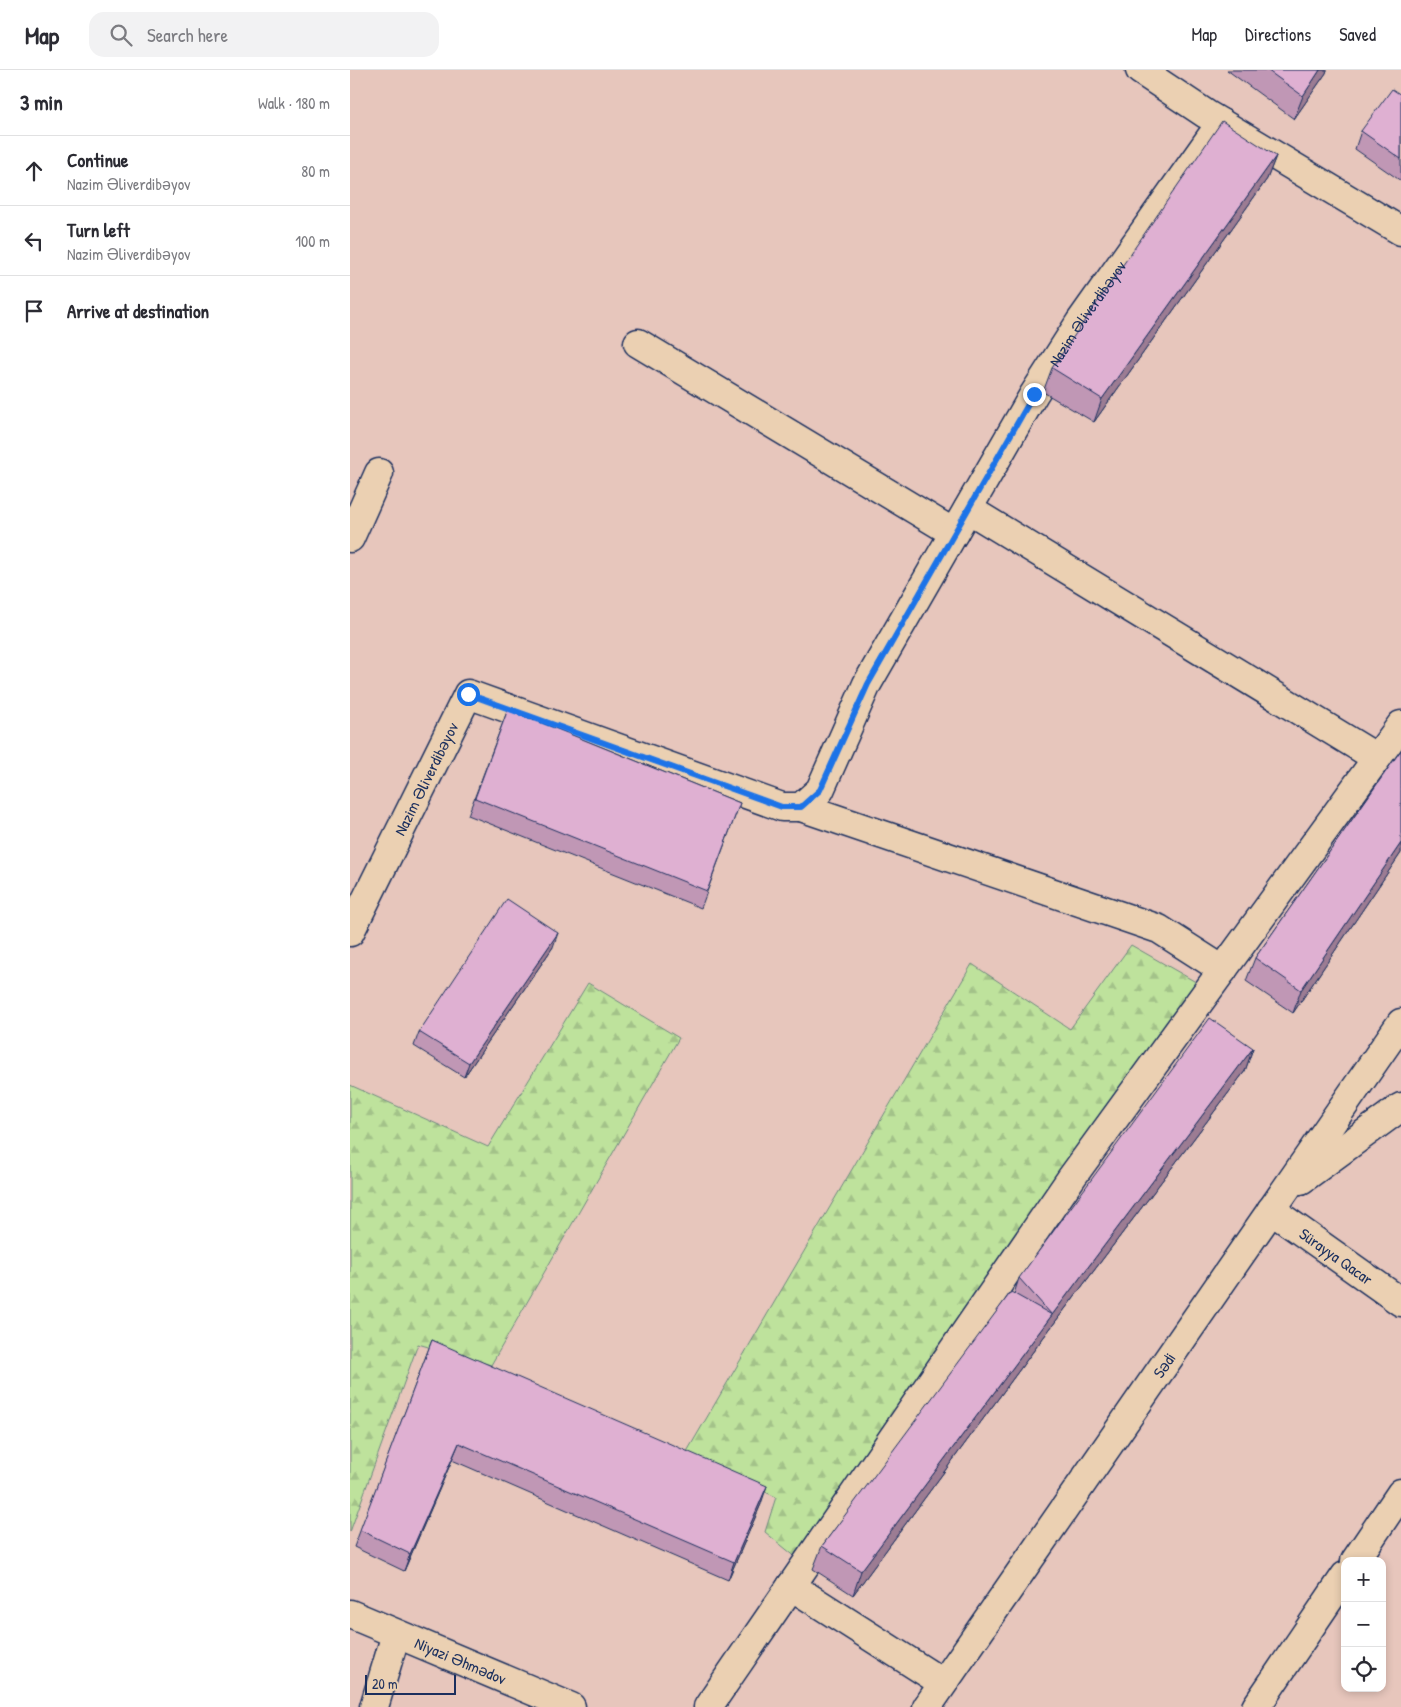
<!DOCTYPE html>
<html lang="en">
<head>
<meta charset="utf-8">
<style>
  :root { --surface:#fff; --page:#f2f2f3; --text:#2b2b33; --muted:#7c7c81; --line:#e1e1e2 }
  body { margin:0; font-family:"Patrick Hand",sans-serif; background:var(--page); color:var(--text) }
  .controls { position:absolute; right:15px; bottom:15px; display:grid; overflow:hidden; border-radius:10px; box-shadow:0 2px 8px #0003 }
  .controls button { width:45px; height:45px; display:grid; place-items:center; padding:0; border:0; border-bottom:1px solid var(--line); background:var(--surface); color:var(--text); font:25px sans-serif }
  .scale { position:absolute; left:15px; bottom:12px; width:91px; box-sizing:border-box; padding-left:5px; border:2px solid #1b2f5e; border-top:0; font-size:14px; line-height:18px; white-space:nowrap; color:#1b2f5e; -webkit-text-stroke:4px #ebd0b2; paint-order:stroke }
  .stop { position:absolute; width:15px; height:15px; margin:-11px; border:4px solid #1a73e8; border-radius:50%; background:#fff }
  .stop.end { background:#1a73e8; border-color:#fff; box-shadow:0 1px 5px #0008 }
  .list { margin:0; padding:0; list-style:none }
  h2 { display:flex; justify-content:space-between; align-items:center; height:65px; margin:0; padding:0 20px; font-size:21px }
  h2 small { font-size:16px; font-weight:400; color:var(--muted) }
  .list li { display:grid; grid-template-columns:32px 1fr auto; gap:15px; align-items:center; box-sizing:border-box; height:70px; padding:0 20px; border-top:1px solid var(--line) }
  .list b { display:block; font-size:19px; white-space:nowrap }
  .list p { margin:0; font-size:16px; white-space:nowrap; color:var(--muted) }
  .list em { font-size:16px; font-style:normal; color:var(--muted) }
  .icon { flex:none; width:28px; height:28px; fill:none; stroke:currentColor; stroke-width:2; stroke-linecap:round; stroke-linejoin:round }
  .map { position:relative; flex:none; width:1051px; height:1637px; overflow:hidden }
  header { display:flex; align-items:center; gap:30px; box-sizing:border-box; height:70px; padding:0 25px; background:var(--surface); border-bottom:1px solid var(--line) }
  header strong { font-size:24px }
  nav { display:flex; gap:28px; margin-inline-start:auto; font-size:18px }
  .search { width:350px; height:45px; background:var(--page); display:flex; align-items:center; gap:12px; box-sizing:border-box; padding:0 18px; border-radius:15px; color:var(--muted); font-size:19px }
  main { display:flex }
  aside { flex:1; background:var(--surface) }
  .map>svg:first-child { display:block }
</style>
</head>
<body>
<header>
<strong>Map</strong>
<div class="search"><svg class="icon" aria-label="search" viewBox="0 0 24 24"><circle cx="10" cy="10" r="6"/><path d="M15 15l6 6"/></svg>Search here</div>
<nav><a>Map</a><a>Directions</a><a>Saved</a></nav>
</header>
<main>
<aside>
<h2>3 min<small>Walk · 180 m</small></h2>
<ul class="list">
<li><svg class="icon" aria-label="ahead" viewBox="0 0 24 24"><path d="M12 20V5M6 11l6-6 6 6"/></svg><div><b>Continue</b><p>Nazim Əliverdibəyov</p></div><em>80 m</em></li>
<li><svg class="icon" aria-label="left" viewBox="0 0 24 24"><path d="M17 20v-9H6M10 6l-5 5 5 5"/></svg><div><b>Turn left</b><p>Nazim Əliverdibəyov</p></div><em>100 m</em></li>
<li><svg class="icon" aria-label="arrive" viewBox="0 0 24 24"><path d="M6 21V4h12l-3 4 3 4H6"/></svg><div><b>Arrive at destination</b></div></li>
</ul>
</aside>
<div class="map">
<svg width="1051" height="1637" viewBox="0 0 1051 1637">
  <defs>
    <pattern id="forest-firs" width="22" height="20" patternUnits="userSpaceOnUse" patternTransform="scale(1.25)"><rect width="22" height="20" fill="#bee29c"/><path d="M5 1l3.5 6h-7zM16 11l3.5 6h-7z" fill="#a3c289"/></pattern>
  </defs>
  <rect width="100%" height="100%" fill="#e7c6bc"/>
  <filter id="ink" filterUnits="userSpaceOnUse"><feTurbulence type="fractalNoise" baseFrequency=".02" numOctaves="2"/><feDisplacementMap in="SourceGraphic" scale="10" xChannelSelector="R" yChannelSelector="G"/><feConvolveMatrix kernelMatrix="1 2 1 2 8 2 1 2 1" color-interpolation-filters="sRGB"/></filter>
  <g filter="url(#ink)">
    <!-- forest -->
    <g fill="url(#forest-firs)" stroke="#6c887d">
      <path d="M781 875 851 915 447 1488 415 1462 426 1427 335 1385 622 894 720 959Z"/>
      <path d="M238 913 329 968 141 1295 68 1274 0 1462V1015L138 1077Z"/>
    </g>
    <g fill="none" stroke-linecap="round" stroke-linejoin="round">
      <!-- minor casing -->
      <g stroke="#1b2f5e" stroke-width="31">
        <g id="minor">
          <path d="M790 0 856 44 1051 161"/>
          <path d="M288 273 604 463"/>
          <path d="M618 439 1027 688"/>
          <path d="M0 468 29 403"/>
          <path d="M451 737 809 859 873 900"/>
          <path id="s1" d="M0 862 118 624 432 737H451L470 720 517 614 684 324 730 252 871 53"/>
          <path d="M951 1110 1051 1037"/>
          <path id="s2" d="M921 1140 1051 1232"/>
          <path d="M1005 1491 1051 1423"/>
          <path d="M441 1516 593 1613"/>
          <path id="s3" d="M0 1544 221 1637"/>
          <path d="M24 1637 46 1564"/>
          <path d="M358 1637 722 1107 1051 655"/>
          <path id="s4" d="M577 1637 1051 953"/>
          <path d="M906 1637 995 1506"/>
        </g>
      </g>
      <!-- minor -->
      <use href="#minor" stroke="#ebd0b2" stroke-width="28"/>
    </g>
    <!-- wall -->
    <g fill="#c097b5" stroke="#1b2f5e">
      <path d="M877 0H977L976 3 944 49Z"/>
      <path d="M1051 25V111L1005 79 1011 61Z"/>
      <path d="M926 86 917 109 744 352 693 322 702 298Z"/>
      <path d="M158 639 390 733 351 838 118 745Z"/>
      <path d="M1051 680V783L943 943 896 911 905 888Z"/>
      <path d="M203 877 114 1007 64 976 69 962Z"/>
      <path d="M903 978 895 1001 693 1268 503 1525 463 1499 472 1476 664 1224 669 1208Z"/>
      <path d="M82 1270 411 1434 378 1510 102 1390 54 1501 4 1477Z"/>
    </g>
    <!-- shaded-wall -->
    <g fill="#9c7b93" stroke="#1b2f5e">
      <path d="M970 0H977L976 3 944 49 953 26Z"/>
      <path d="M926 86 917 109 744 352 752 329Z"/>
      <path d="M1051 773V783L943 943 951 920Z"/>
      <path d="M208 863 203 877 114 1007 119 993Z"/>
      <path d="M903 978 895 1001 693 1268 503 1525 511 1501 702 1245Z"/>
      <path d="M109 1373 102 1390 54 1501 60 1484Z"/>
      <path d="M417 1416 411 1434 378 1510 384 1492Z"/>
    </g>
    <!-- building -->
    <g fill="#dfb0d2" stroke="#1b2f5e">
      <path d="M917 0H970L953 26Z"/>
      <path d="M1042 19 1051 25V89L1011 61Z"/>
      <path d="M872 51 926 86 752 329 702 298Z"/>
      <path d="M158 639 390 733 357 821 125 728Z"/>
      <path d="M1051 680V773L951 920 905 888Z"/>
      <path d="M157 829 208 863 119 993 69 962Z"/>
      <path d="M860 948 903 978 702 1245 669 1208Z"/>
      <path d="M661 1222 702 1245 511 1501 472 1476Z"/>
      <path d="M82 1270 417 1416 384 1492 109 1373 60 1484 10 1460Z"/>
    </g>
  </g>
  <g fill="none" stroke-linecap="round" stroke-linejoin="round" filter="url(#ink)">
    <!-- route -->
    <path stroke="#1a73e8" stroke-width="6" d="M118 624 432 737H451L470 720 518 614 684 324"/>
  </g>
  <g text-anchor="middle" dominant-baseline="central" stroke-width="4" stroke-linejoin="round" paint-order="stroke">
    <!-- street labels -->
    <g font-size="16" fill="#1b2f5e" stroke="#ebd0b2">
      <text stroke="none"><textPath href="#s1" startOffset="1191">Nazim Əliverdibəyov</textPath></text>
      <text stroke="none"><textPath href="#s1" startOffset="171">Nazim Əliverdibəyov</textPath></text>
      <text stroke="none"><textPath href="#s2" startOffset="80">Sürayya Qacar</textPath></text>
      <text stroke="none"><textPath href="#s4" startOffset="416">Sədi</textPath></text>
      <text stroke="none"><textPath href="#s3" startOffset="120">Niyazi Əhmədov</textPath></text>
    </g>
  </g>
</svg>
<div class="controls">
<button>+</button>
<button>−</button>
<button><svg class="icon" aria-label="locate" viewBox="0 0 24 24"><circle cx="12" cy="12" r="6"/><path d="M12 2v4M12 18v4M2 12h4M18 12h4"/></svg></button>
</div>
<div class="scale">20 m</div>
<div class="stop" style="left:118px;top:624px"></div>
<div class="stop end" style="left:684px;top:324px"></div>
</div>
</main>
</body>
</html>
